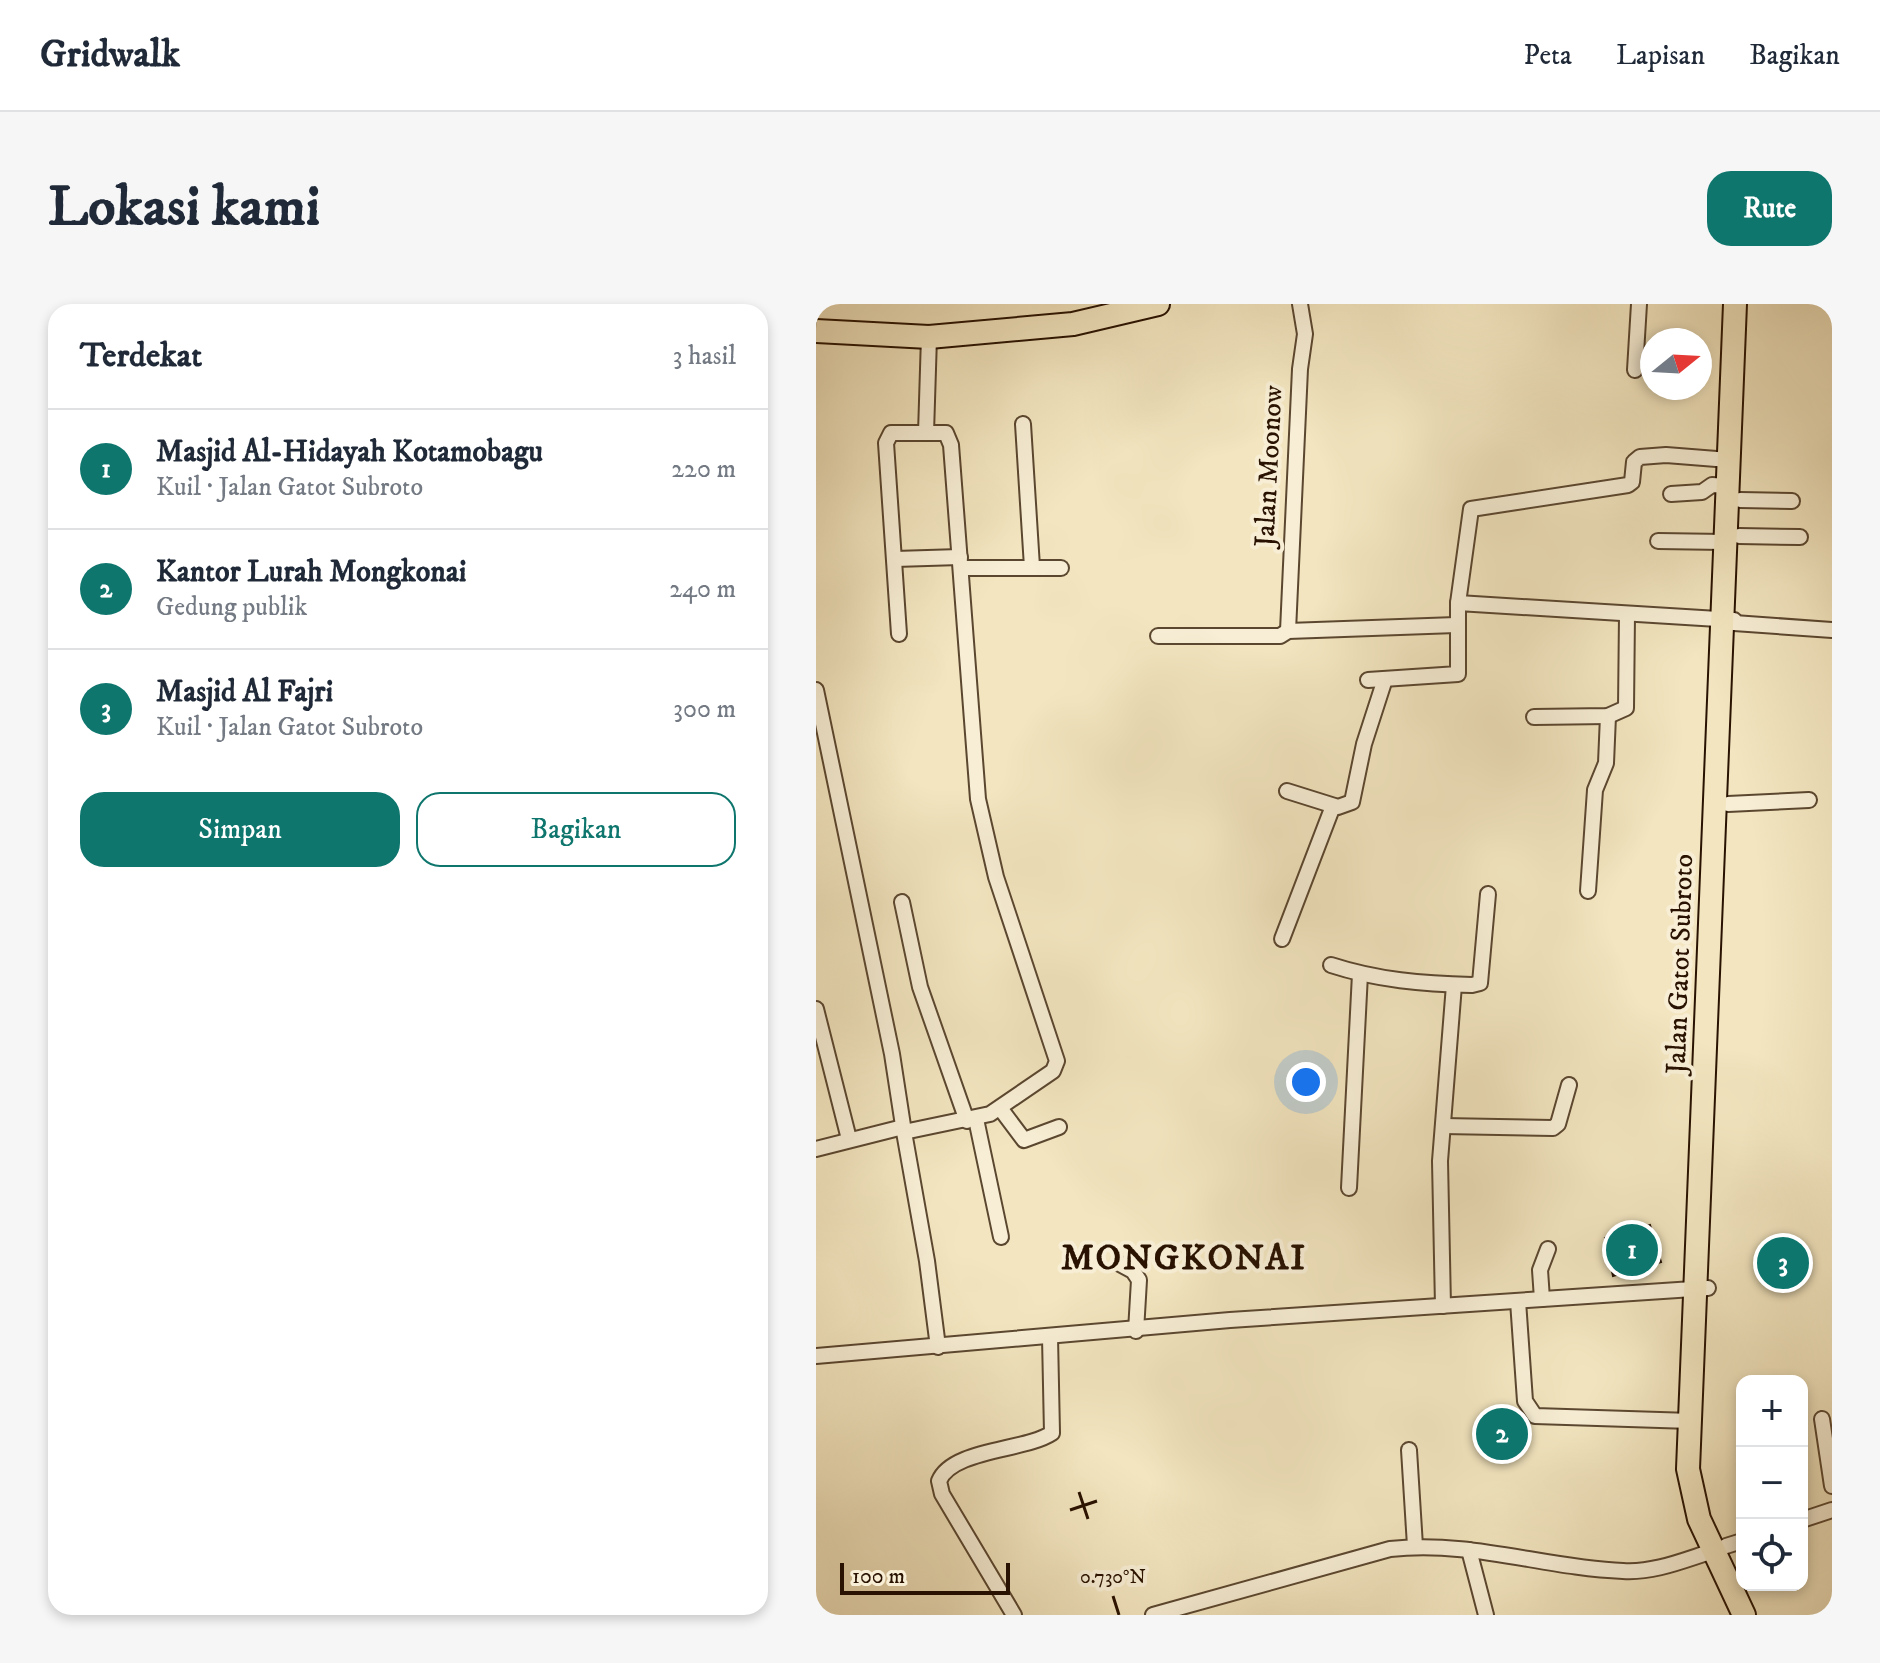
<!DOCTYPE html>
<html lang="id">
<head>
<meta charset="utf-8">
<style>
  :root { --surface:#fff; --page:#f6f6f7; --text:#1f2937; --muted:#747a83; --line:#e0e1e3; --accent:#0f766e }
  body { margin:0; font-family:"IM FELL DW Pica",serif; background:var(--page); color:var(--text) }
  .controls { position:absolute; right:24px; bottom:24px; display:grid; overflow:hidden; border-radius:16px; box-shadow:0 4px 12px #0003 }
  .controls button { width:72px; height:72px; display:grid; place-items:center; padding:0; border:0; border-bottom:2px solid var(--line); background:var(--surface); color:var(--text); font:40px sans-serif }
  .compass { position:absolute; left:824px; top:24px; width:72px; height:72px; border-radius:50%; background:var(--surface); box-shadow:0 4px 12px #0003; rotate:72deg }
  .scale { position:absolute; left:24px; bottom:20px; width:170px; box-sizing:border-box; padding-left:8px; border:4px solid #291201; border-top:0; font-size:22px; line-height:28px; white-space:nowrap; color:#291201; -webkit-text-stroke:6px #f7eed5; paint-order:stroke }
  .you { position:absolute; left:490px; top:778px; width:28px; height:28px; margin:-20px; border:6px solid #fff; border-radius:50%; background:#1a73e8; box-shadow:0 0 0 12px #1a73e833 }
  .badge { display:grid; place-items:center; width:52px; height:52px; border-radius:50%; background:var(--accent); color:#fff; font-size:26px; font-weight:700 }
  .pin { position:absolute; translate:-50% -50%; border:4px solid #fff; box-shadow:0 2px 8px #0006 }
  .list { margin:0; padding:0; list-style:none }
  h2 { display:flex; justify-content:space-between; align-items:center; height:104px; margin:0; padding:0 32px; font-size:34px }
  h2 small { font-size:26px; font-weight:400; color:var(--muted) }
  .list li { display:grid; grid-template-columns:52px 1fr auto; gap:24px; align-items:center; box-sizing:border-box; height:120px; padding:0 32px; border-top:2px solid var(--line) }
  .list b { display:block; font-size:30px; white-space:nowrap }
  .list p { margin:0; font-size:26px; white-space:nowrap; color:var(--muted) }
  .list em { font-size:26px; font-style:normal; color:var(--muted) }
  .actions { display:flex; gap:16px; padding:24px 32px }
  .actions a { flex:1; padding:18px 0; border:2px solid var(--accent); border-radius:24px; text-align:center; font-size:28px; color:var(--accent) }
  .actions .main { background:var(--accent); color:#fff }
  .icon { flex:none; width:44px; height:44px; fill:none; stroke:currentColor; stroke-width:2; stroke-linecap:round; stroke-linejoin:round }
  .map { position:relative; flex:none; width:1016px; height:1311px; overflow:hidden; border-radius:24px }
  header { display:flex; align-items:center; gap:48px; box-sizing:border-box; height:112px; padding:0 40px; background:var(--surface); border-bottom:2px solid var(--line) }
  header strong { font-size:38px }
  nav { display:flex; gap:44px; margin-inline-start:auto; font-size:28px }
  .intro { display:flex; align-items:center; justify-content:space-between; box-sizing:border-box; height:192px; padding:0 48px }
  h1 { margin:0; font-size:56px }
  .button { padding:20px 36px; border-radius:24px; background:var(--accent); color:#fff; font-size:28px; font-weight:700 }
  main { display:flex; gap:48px; padding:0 48px }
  aside { flex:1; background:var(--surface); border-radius:24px; box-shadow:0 4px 12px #0003 }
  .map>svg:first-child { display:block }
</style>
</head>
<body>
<header>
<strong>Gridwalk</strong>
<nav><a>Peta</a><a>Lapisan</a><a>Bagikan</a></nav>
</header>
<div class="intro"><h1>Lokasi kami</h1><a class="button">Rute</a></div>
<main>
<aside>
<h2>Terdekat<small>3 hasil</small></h2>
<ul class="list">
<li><span class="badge">1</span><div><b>Masjid Al-Hidayah Kotamobagu</b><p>Kuil · Jalan Gatot Subroto</p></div><em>220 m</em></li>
<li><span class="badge">2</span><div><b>Kantor Lurah Mongkonai</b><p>Gedung publik</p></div><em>240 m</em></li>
<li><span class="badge">3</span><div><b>Masjid Al Fajri</b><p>Kuil · Jalan Gatot Subroto</p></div><em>300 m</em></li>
</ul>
<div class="actions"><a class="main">Simpan</a><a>Bagikan</a></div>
</aside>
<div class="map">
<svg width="1016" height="1311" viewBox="0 0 1016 1311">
  <defs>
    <pattern id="building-hatch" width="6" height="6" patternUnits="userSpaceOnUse" patternTransform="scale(2)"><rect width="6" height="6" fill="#928064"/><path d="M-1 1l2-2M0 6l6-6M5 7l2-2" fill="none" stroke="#776750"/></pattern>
  </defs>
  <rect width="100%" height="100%" fill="#f2e5bf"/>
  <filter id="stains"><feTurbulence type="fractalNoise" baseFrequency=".0025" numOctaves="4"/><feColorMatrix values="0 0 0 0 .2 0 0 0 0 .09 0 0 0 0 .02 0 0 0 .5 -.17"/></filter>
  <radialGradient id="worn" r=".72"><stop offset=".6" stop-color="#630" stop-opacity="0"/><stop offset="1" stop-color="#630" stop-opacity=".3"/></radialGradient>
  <!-- building -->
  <g fill="url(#building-hatch)" stroke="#291201" stroke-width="2">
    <path d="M834 921 845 958 797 972 789 934Z"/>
    <path d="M952 942 984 952V967L950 965Z"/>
    <path d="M699 1109 705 1147 673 1151 666 1113Z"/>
  </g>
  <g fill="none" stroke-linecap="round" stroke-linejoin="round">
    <!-- minor casing -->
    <g stroke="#5b4730" stroke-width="18">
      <g id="minor">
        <path d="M819 66 823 0"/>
        <path d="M207 120 216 263"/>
        <path d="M110 129H130L135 141 162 495 180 573 241 757 237 767 174 810 88 828 111 957 122 1043"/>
        <path d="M855 190 886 188 896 181 911 182"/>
        <path d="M924 196 976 197"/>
        <path d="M923 232 984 233"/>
        <path d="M842 237 908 238"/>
        <path d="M79 255 144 253"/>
        <path d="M145 264H245"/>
        <path d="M642 299 655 205 812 181 816 178 818 158 824 153 850 151 913 156"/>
        <path d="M918 319 1016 326"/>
        <path d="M472 327 484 65 489 30 484 0"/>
        <path d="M83 330 70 139 75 129H110L113 33"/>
        <path d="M342 332H464L472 327 640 321"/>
        <path d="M552 376 642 370V299L918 316"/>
        <path d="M0 386 76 750 88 828"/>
        <path d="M718 413 792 412 810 404 811 311"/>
        <path d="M471 487 522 503 536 498 548 440 569 375"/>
        <path d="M912 500 993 496"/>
        <path d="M772 587 779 486 790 459 792 412"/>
        <path d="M86 598 104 683 151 817"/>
        <path d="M466 635 517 502"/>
        <path d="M515 661C561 676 607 680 656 681L664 679 672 590"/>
        <path d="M0 705 33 835"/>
        <path d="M184 804 208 836 243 823"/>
        <path d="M160 815 185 933"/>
        <path d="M627 822 737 824 742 820 753 781"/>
        <path d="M0 845 87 823"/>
        <path d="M533 884 544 670"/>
        <path d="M304 960 317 967 323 976 320 1027"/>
        <path d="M726 995 724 966 732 945"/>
        <path d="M702 997 709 1097 719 1112 875 1117"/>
        <path d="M627 1002 624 857 638 681"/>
        <path d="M0 1052 414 1016 892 984"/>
        <path d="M1006 1115 1016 1182"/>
        <path d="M593 1146 599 1242"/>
        <path d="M986 1216 1016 1206"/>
        <path d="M910 1242 926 1237"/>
        <path d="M653 1246 670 1311"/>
        <path d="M198 1311 126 1190 123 1177C136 1145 209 1147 236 1129L234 1033"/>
        <path d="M337 1311 574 1245C656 1236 728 1264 807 1267 838 1269 868 1256 897 1247"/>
      </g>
    </g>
    <!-- highway casing -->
    <g stroke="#291201" stroke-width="26">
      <g id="highway">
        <path d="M919 0 872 1165 883 1215 928 1311"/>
        <path d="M0 27 113 33 257 20 342 0"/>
      </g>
    </g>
    <!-- minor -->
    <use href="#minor" stroke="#f7eed5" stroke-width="14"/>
    <!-- highway -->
    <use href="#highway" stroke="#f2e5bf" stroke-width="22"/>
  </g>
  <!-- ticks -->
  <path fill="none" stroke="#291201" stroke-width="3" d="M263 1188 272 1215M254 1206 281 1197M297 1292 303 1311"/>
  <g text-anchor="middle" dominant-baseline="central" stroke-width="8" stroke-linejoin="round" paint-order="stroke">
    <!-- street labels -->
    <g font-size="28" fill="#291201" stroke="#f7eed5">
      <text transform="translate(453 162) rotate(-87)">Jalan Moonow</text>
      <text transform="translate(864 660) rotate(-88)">Jalan Gatot Subroto</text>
    </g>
    <!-- district labels -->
    <g font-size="36" font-weight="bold" letter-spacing="2" fill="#291201" stroke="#f7eed5">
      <text x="368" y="954">MONGKONAI</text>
    </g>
  </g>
  <g font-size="20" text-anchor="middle" fill="#291201" stroke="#f7eed5" stroke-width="8" stroke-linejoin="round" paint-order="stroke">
    <text x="297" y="1279">0.730°N</text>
  </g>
  <rect width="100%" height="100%" filter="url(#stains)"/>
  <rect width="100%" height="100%" fill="url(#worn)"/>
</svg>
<div class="controls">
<button>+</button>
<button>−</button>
<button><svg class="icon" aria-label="locate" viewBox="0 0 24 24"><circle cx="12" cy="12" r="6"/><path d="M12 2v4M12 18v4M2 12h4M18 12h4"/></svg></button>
</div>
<svg class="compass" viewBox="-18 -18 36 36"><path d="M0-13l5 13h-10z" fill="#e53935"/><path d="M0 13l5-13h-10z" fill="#747a83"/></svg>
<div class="scale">100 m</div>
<div class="you"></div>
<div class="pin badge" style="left:816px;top:946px">1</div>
<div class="pin badge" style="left:686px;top:1130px">2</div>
<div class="pin badge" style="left:967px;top:959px">3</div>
</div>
</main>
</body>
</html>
